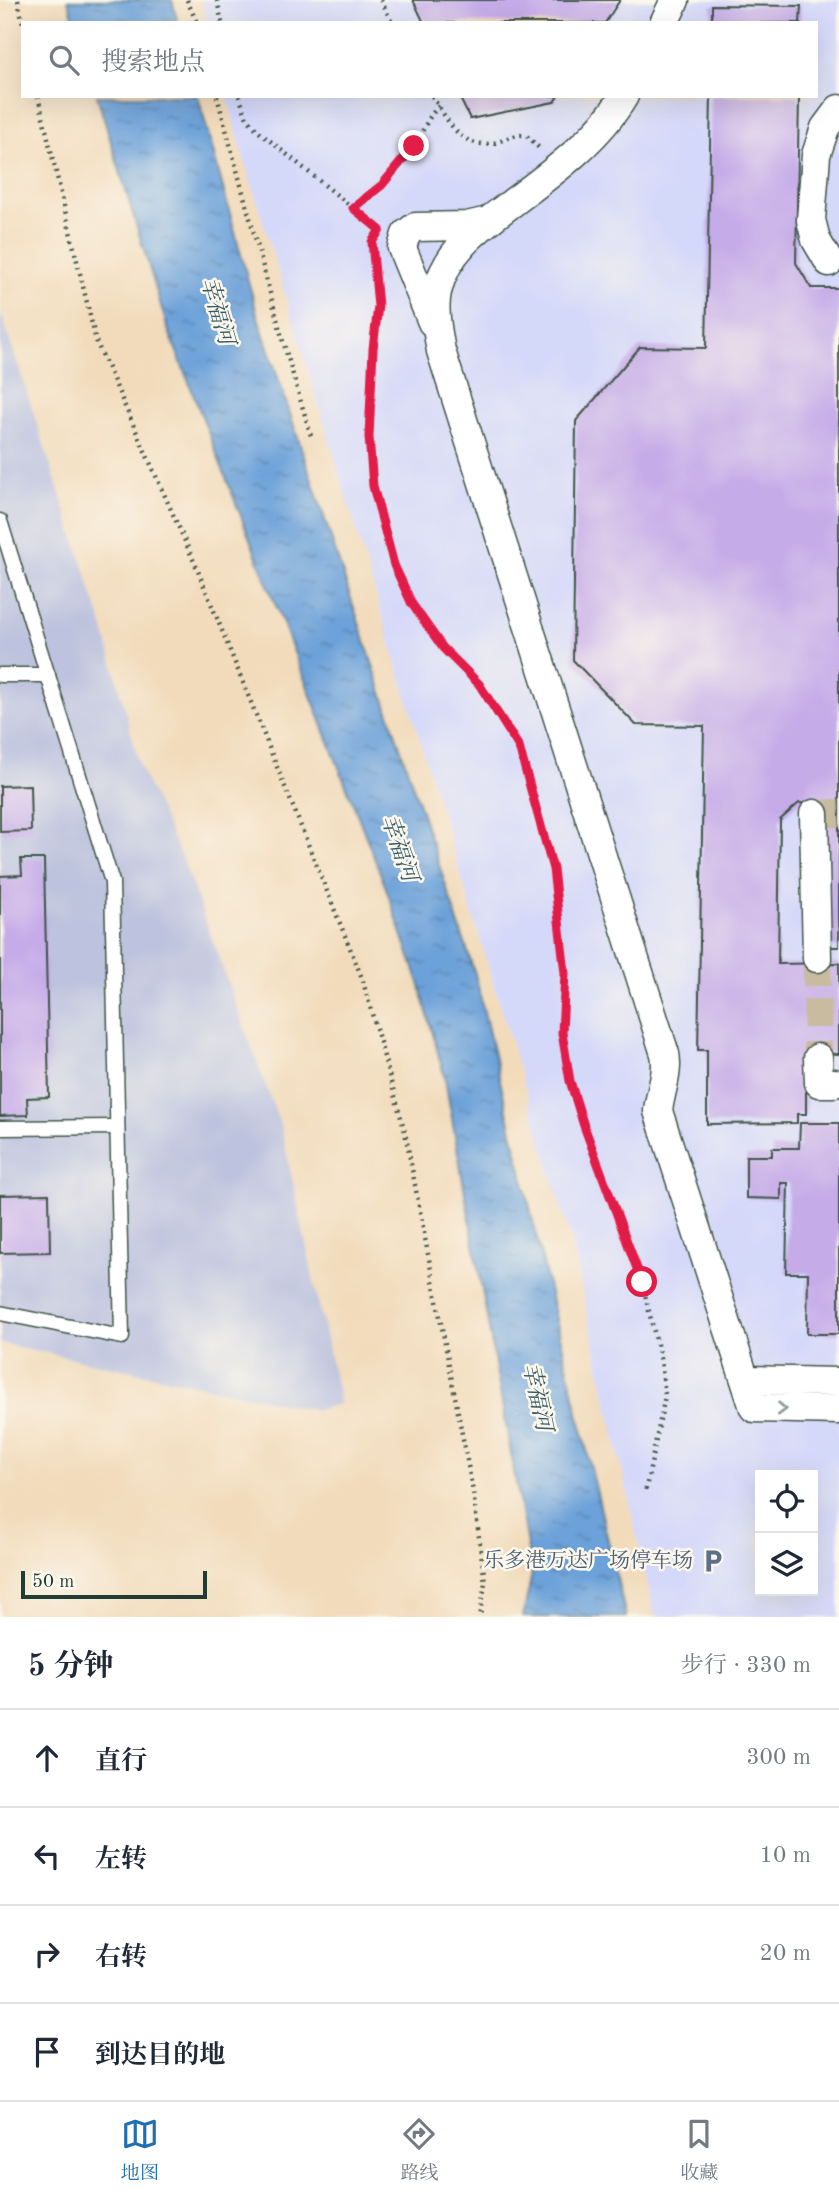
<!DOCTYPE html>
<html lang="zh">
<head>
<meta charset="utf-8">
<style>
  :root { --surface:#fff; --page:#f6f6f7; --text:#1f2937; --muted:#747a83; --line:#e0e1e3; --accent:#1f6fb2 }
  body { margin:0; font-family:"Old Standard TT","Noto Serif SC",serif; background:var(--page); color:var(--text) }
  .controls { position:absolute; right:21px; bottom:21px; display:grid; overflow:hidden; border-radius:0px; box-shadow:0 7px 28px #0002 }
  .controls button { width:63px; height:63px; display:grid; place-items:center; padding:0; border:0; border-bottom:2px solid var(--line); background:var(--surface); color:var(--text); font:35px sans-serif }
  .scale { position:absolute; left:21px; bottom:18px; width:186px; box-sizing:border-box; padding-left:7px; border:4px solid #1f3d34; border-top:0; font-size:19px; line-height:24px; white-space:nowrap; color:#1f3d34; -webkit-text-stroke:5px #fbf7ec; paint-order:stroke }
  .stop { position:absolute; width:21px; height:21px; margin:-16px; border:5px solid #e11d48; border-radius:50%; background:#fff }
  .stop.end { background:#e11d48; border-color:#fff; box-shadow:0 2px 7px #0008 }
  .list { margin:0; padding:0; list-style:none }
  h2 { display:flex; justify-content:space-between; align-items:center; height:91px; margin:0; padding:0 28px; font-size:30px }
  h2 small { font-size:23px; font-weight:400; color:var(--muted) }
  .list li { display:grid; grid-template-columns:46px 1fr auto; gap:21px; align-items:center; box-sizing:border-box; height:98px; padding:0 28px; border-top:2px solid var(--line) }
  .list b { display:block; font-size:26px; white-space:nowrap }
  .list em { font-size:23px; font-style:normal; color:var(--muted) }
  .icon { flex:none; width:38px; height:38px; fill:none; stroke:currentColor; stroke-width:2; stroke-linecap:round; stroke-linejoin:round }
  .map { position:relative; flex:none; width:839px; height:1617px; overflow:hidden }
  .search { position:absolute; background:var(--surface); box-shadow:0 7px 28px #0002; left:21px; right:21px; top:21px; height:77px; display:flex; align-items:center; gap:18px; box-sizing:border-box; padding:0 24px; border-radius:0px; color:var(--muted); font-size:26px }
  .sheet { height:483px; background:var(--surface) }
  nav { display:flex; justify-content:space-around; align-items:center; box-sizing:border-box; height:98px; border-top:2px solid var(--line); background:var(--surface); font-size:19px; color:var(--muted) }
  nav a { display:grid; justify-items:center; gap:4px }
  nav .on { color:var(--accent) }
  .map>svg:first-child { display:block }
</style>
</head>
<body>
<div class="map">
<svg width="839" height="1617" viewBox="0 0 839 1617">
  <defs>
    <pattern id="water-ripples" width="26" height="14" patternUnits="userSpaceOnUse" patternTransform="scale(1.75)"><rect width="26" height="14" fill="#6ca1d9"/><path d="M2 4q2-2 4 0t4 0M15 11q2-2 4 0t4 0" fill="none" stroke="#5884b1"/></pattern>
  </defs>
  <rect width="100%" height="100%" fill="#fbf7ec"/>
  <filter id="ink" filterUnits="userSpaceOnUse"><feTurbulence type="fractalNoise" baseFrequency=".0143" numOctaves="2"/><feDisplacementMap in="SourceGraphic" scale="14" xChannelSelector="R" yChannelSelector="G"/><feConvolveMatrix kernelMatrix="1 2 1 2 8 2 1 2 1" color-interpolation-filters="sRGB"/></filter>
  <filter id="wash" filterUnits="userSpaceOnUse"><feTurbulence type="fractalNoise" baseFrequency=".00686" numOctaves="4" result="noise"/><feDisplacementMap in="SourceGraphic" scale="28" xChannelSelector="R" yChannelSelector="G"/><feGaussianBlur stdDeviation="1.57" result="paint"/><feColorMatrix in="noise" values="0 0 0 0 0 0 0 0 0 0 0 0 0 0 0 0 0 1.4 0 .05"/><feComposite in="paint" operator="in"/></filter>
  <g filter="url(#wash)">
    <rect width="100%" height="100%" fill="#f2dbbb"/>
    <!-- built -->
    <path fill="#d4d8f9" fill-rule="evenodd" d="M201 0H839V1617H655L571 1240 242 152 227 96H816V23H207ZM760 1475H813V1591H760Z"/>
    <!-- railway -->
    <path fill="#bdc3de" d="M0 310 104 629 140 767 186 868 281 1127 340 1404 315 1410 0 1343Z"/>
    <!-- water -->
    <g fill="url(#water-ripples)" stroke="#466f86" stroke-width="2">
      <path d="M68 0H172L178 23H75Z"/>
      <path d="M97 96H198L258 317 475 974 626 1617H523L532 1573 445 1079 420 986 386 888 168 329Z"/>
    </g>
    <g id="blocks">
      <!-- building -->
      <g fill="#c5abe8">
        <path d="M413 0H620L605 23H424Z"/>
        <path d="M712 5 801 6 800 23H712Z"/>
        <path d="M459 96H558L554 102 470 119Z"/>
        <path d="M711 96H799L796 263 811 288H839V947H823V804L799 803 780 820 778 964 839 963V1054L806 1053V1114H797V1123L707 1124V1050H698L704 726 636 725 573 660 576 421 640 347 706 348Z"/>
        <path d="M30 785 31 831 0 832V786Z"/>
        <path d="M21 859H44L49 1097 27 1098 28 1115 0 1116V876L22 875Z"/>
        <path d="M800 1123H839V1334H807L808 1273H786L788 1183H781V1199L746 1198V1156H772V1148H799Z"/>
        <path d="M49 1194 50 1252 0 1253V1195Z"/>
      </g>
    </g>
  </g>
  <g filter="url(#ink)">
    <use href="#blocks" fill-opacity="0" stroke="#3f5548" stroke-width="2"/>
    <g fill="none" stroke-linecap="round" stroke-linejoin="round">
      <!-- street-tunnel -->
      <g stroke="#c8bba0" stroke-width="28" stroke-dasharray="28 14" stroke-linecap="butt">
        <path d="M814 814 839 813"/>
        <path d="M817 958 818 1058"/>
      </g>
      <!-- lane casing -->
      <g stroke="#3f5548" stroke-width="17">
        <g id="lane">
          <path d="M0 521 112 882 122 1337 0 1313"/>
          <path d="M0 675H48"/>
          <path d="M0 1128 117 1127"/>
        </g>
      </g>
      <!-- street casing -->
      <g stroke="#3f5548" stroke-width="31">
        <g id="street">
          <path d="M664 23 675 0"/>
          <path d="M624 96C599 138 555 171 516 200 483 225 447 248 437 292 433 311 438 333 441 351L665 1054C669 1073 660 1092 658 1111L754 1408 839 1410"/>
          <path d="M829 262 816 240 811 220 816 155 825 128 839 109"/>
          <path d="M432 322 402 248 406 234 415 227 467 226 484 222"/>
          <path d="M814 814 817 958"/>
          <path d="M818 1058 819 1083H834"/>
          <path d="M746 1380 839 1382"/>
        </g>
      </g>
      <!-- path -->
      <g stroke="#3f5548" stroke-width="4.5" stroke-dasharray="2 5" stroke-linecap="butt">
        <path d="M18 0 23 24"/>
        <path d="M187 0 197 23"/>
        <path d="M217 0 222 23"/>
        <path d="M381 0 392 23"/>
        <path d="M38 96 96 341 196 566 362 978 405 1132 473 1492 485 1582 480 1617"/>
        <path d="M217 96 283 341 311 436"/>
        <path d="M239 96 247 118 258 131 380 230"/>
        <path d="M432 96C448 120 460 150 494 143 506 140 512 134 526 135L540 149"/>
        <path d="M353 208C375 190 397 173 413 149 422 134 426 119 439 106"/>
        <path d="M378 234 372 242 378 306 373 349 369 437 373 486 394 565 412 604 443 648 479 684 519 747 553 869 565 973 562 1033 570 1081 584 1126 642 1282 661 1361 665 1396 645 1493"/>
      </g>
      <!-- lane -->
      <use href="#lane" stroke="#fff" stroke-width="14"/>
      <!-- street -->
      <use href="#street" stroke="#fff" stroke-width="28"/>
    </g>
    <!-- one-way arrows -->
    <defs><path id="oneway-chevron" d="M-2-3.5L2.5 0L-2 3.5" fill="none" stroke-width="1.6" stroke-linecap="round" stroke-linejoin="round" transform="scale(1.75)"/></defs>
    <use stroke="#8f9e9a" href="#oneway-chevron" transform="translate(782 1409) rotate(1)"/>
  </g>
  <g fill="none" stroke-linecap="round" stroke-linejoin="round" filter="url(#ink)">
    <!-- route -->
    <path stroke="#e11d48" stroke-width="9" d="M414 146 382 185 353 208 380 230 372 242 378 306 373 349 369 437 373 486 394 565 412 604 443 648 479 684 519 747 553 869 565 973 562 1033 570 1081 584 1126 642 1282"/>
  </g>
  <!-- icons -->
  <defs>
    <g id="parking-bare" transform="scale(1.89)"><path d="M-3.5-5.5H1a3.5 3.5 0 0 1 0 7H-1V5.5H-3.5ZM-1-3.4V-.6H.8a1.4 1.4 0 0 0 0-2.8Z" fill="#5c6f8a" stroke="#fbf7ec" stroke-width="2.5" paint-order="stroke"/></g>
  </defs>
  <g fill-rule="evenodd">
    <use href="#parking-bare" x="713" y="1561"/>
  </g>
  <g text-anchor="middle" dominant-baseline="central" stroke-width="5" stroke-linejoin="round" paint-order="stroke">
    <!-- service labels -->
    <g font-size="21" fill="#4e5e75" stroke="#fbf7ec" text-anchor="end">
      <text x="693" y="1561">乐多港万达广场停车场</text>
    </g>
    <!-- water labels -->
    <g font-size="23" font-style="italic" fill="#365b66" stroke="#fbf7ec">
      <text transform="translate(217 311) rotate(74)">幸福河</text>
      <text transform="translate(399 848) rotate(71)">幸福河</text>
      <text transform="translate(537 1397) rotate(78)">幸福河</text>
    </g>
  </g>
</svg>
<div class="controls">
<button><svg class="icon" aria-label="locate" viewBox="0 0 24 24"><circle cx="12" cy="12" r="6"/><path d="M12 2v4M12 18v4M2 12h4M18 12h4"/></svg></button>
<button><svg class="icon" aria-label="layers" viewBox="0 0 24 24"><path d="M12 4l9 5-9 5-9-5zM3 14l9 5 9-5"/></svg></button>
</div>
<div class="scale">50 m</div>
<div class="stop" style="left:642px;top:1282px"></div>
<div class="stop end" style="left:414px;top:146px"></div>
<div class="search"><svg class="icon" aria-label="search" viewBox="0 0 24 24"><circle cx="10" cy="10" r="6"/><path d="M15 15l6 6"/></svg>搜索地点</div>
</div>
<section class="sheet">
<h2>5 分钟<small>步行 · 330 m</small></h2>
<ul class="list">
<li><svg class="icon" aria-label="ahead" viewBox="0 0 24 24"><path d="M12 20V5M6 11l6-6 6 6"/></svg><div><b>直行</b></div><em>300 m</em></li>
<li><svg class="icon" aria-label="left" viewBox="0 0 24 24"><path d="M17 20v-9H6M10 6l-5 5 5 5"/></svg><div><b>左转</b></div><em>10 m</em></li>
<li><svg class="icon" aria-label="right" viewBox="0 0 24 24"><path d="M7 20v-9h11M14 6l5 5-5 5"/></svg><div><b>右转</b></div><em>20 m</em></li>
<li><svg class="icon" aria-label="arrive" viewBox="0 0 24 24"><path d="M6 21V4h12l-3 4 3 4H6"/></svg><div><b>到达目的地</b></div></li>
</ul>
</section>
<nav>
<a class="on"><svg class="icon" aria-label="map" viewBox="0 0 24 24"><path d="M3 6l6-2 6 2 6-2v14l-6 2-6-2-6 2zM9 4v14M15 6v14"/></svg>地图</a>
<a><svg class="icon" aria-label="directions" viewBox="0 0 24 24"><path d="M12 3l9 9-9 9-9-9zM9 14v-3h6M13 9l2 2-2 2"/></svg>路线</a>
<a><svg class="icon" aria-label="saved" viewBox="0 0 24 24"><path d="M7 4h10v16l-5-4-5 4z"/></svg>收藏</a>
</nav>
</body>
</html>
